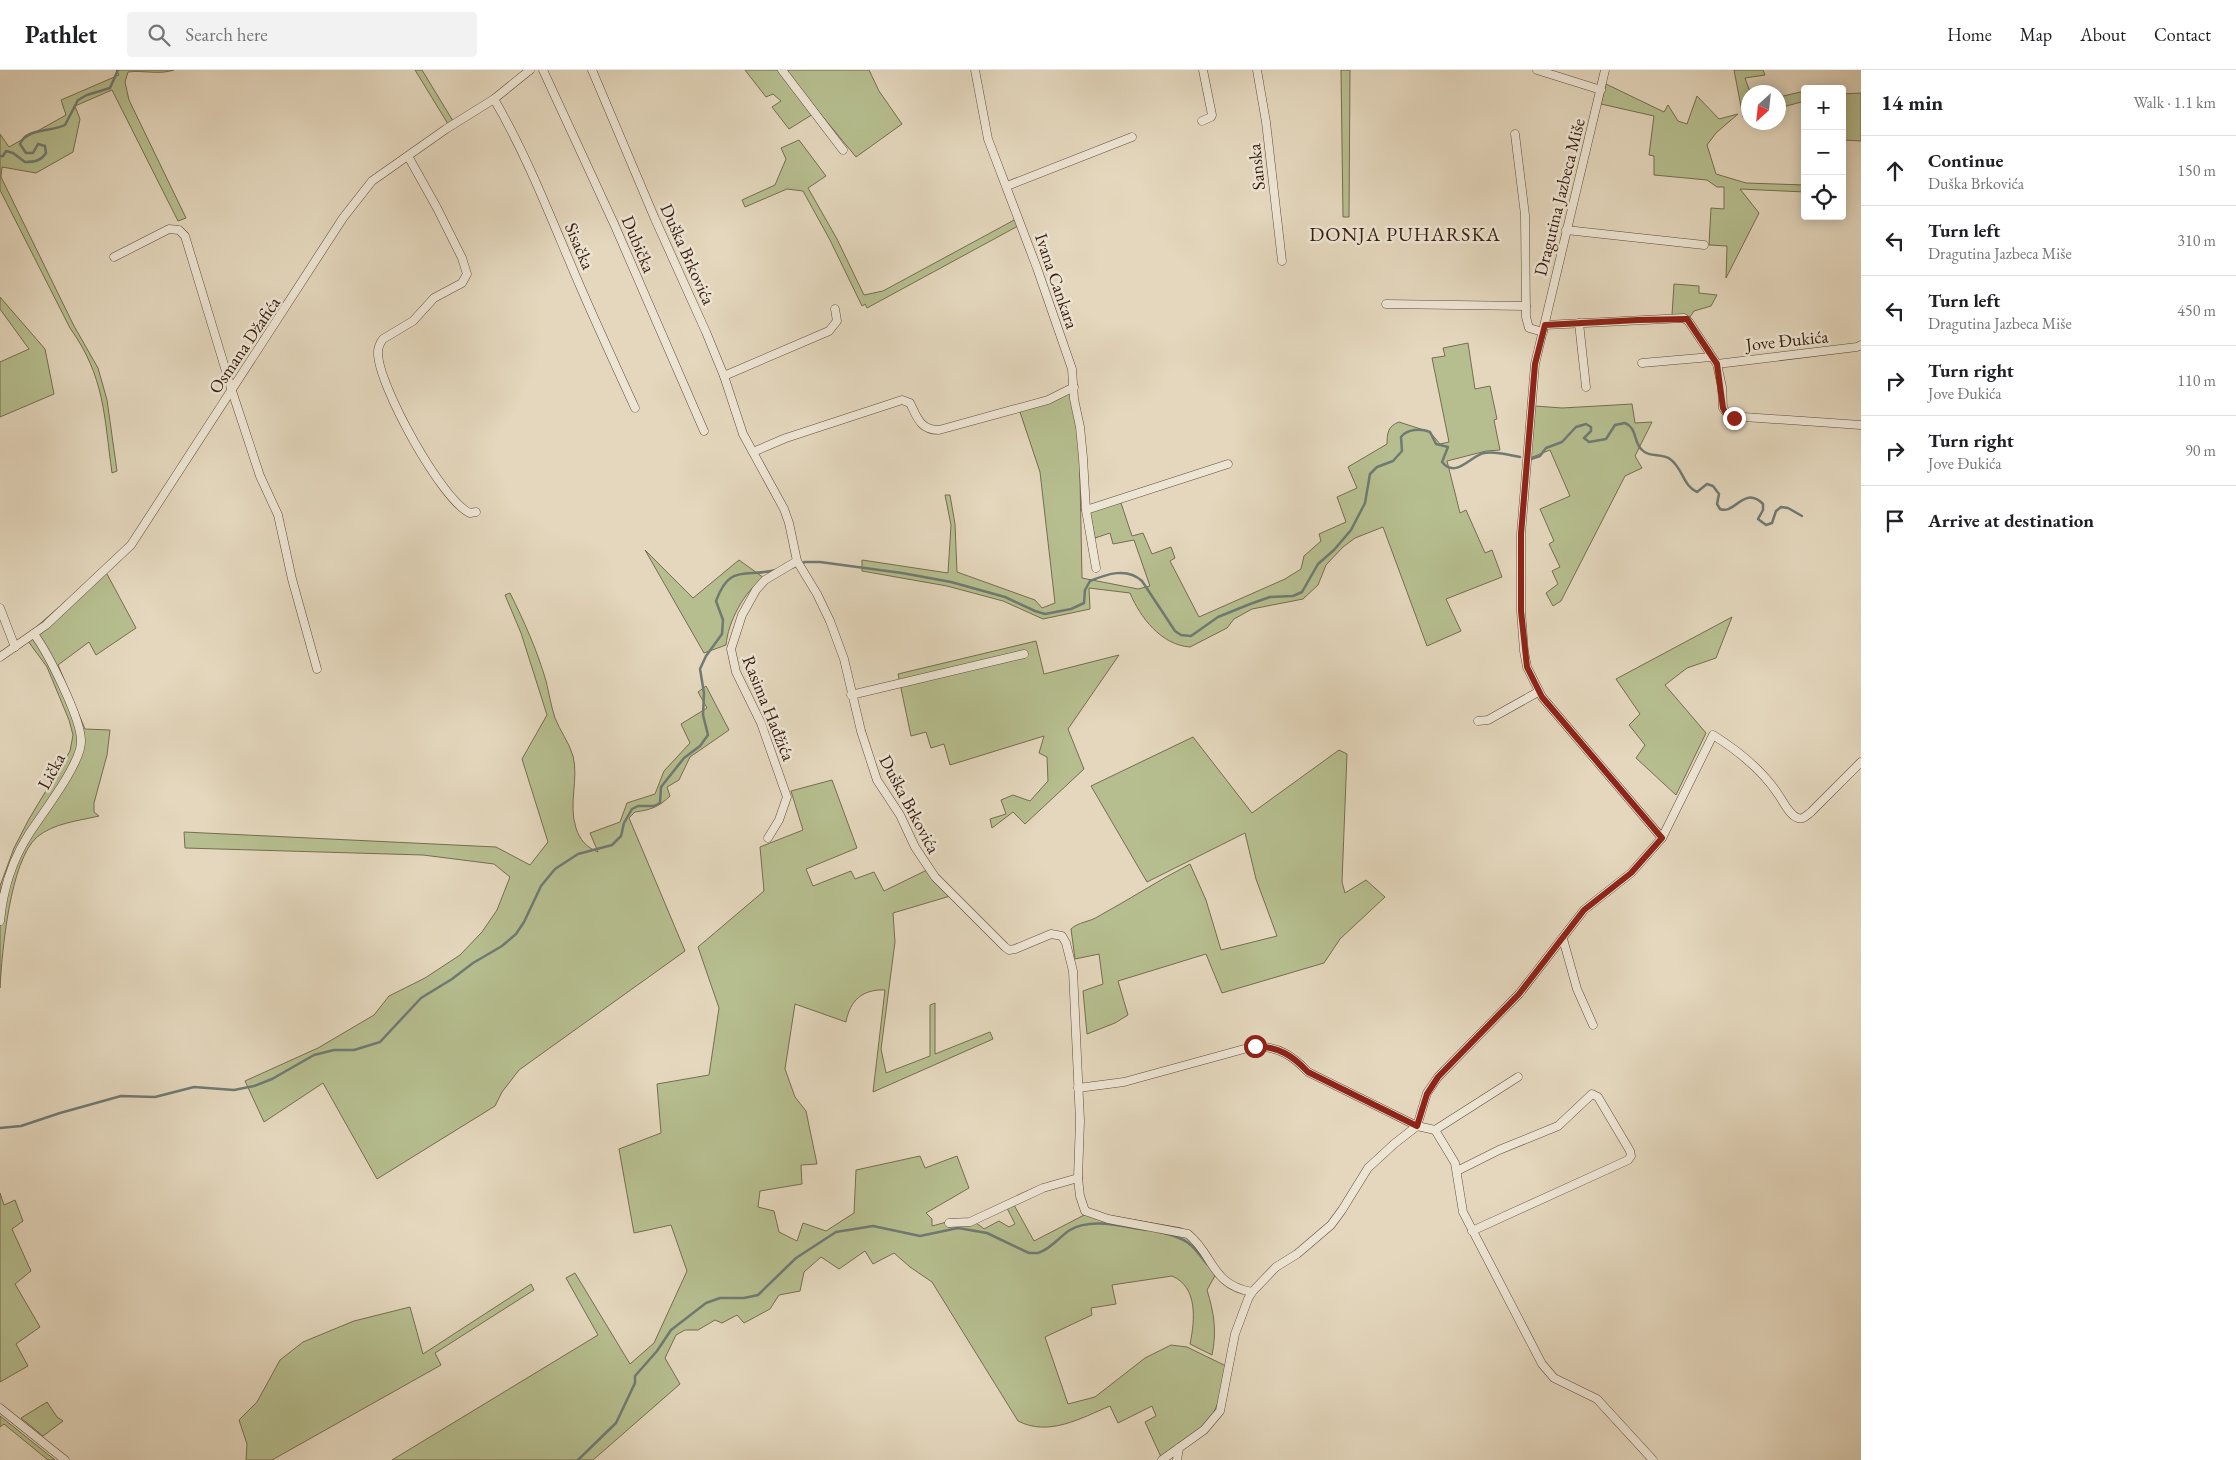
<!DOCTYPE html>
<html lang="en">
<head>
<meta charset="utf-8">
<style>
  :root { --surface:#fff; --page:#f2f2f2; --text:#202124; --muted:#757577; --line:#e0e0e0 }
  body { margin:0; font-family:"EB Garamond",serif; background:var(--page); color:var(--text) }
  .controls { position:absolute; right:15px; top:15px; display:grid; overflow:hidden; border-radius:5px; box-shadow:0 2px 12px #0003 }
  .controls button { width:45px; height:45px; display:grid; place-items:center; padding:0; border:0; border-bottom:1px solid var(--line); background:var(--surface); color:var(--text); font:25px sans-serif }
  .compass { position:absolute; left:1741px; top:15px; width:45px; height:45px; border-radius:50%; background:var(--surface); box-shadow:0 2px 12px #0003; rotate:207deg }
  .stop { position:absolute; width:15px; height:15px; margin:-11px; border:4px solid #8f2418; border-radius:50%; background:#fff }
  .stop.end { background:#8f2418; border-color:#fff; box-shadow:0 1px 5px #0008 }
  .list { margin:0; padding:0; list-style:none }
  h2 { display:flex; justify-content:space-between; align-items:center; height:65px; margin:0; padding:0 20px; font-size:21px }
  h2 small { font-size:16px; font-weight:400; color:var(--muted) }
  .list li { display:grid; grid-template-columns:32px 1fr auto; gap:15px; align-items:center; box-sizing:border-box; height:70px; padding:0 20px; border-top:1px solid var(--line) }
  .list b { display:block; font-size:19px; white-space:nowrap }
  .list p { margin:0; font-size:16px; white-space:nowrap; color:var(--muted) }
  .list em { font-size:16px; font-style:normal; color:var(--muted) }
  .icon { flex:none; width:28px; height:28px; fill:none; stroke:currentColor; stroke-width:2; stroke-linecap:round; stroke-linejoin:round }
  .map { position:relative; flex:none; width:1861px; height:1390px; overflow:hidden }
  header { display:flex; align-items:center; gap:30px; box-sizing:border-box; height:70px; padding:0 25px; background:var(--surface); border-bottom:1px solid var(--line) }
  header strong { font-size:24px }
  nav { display:flex; gap:28px; margin-inline-start:auto; font-size:18px }
  .search { width:350px; height:45px; background:var(--page); display:flex; align-items:center; gap:12px; box-sizing:border-box; padding:0 18px; border-radius:5px; color:var(--muted); font-size:19px }
  main { display:flex }
  aside { flex:1; background:var(--surface) }
  .map>svg:first-child { display:block }
</style>
</head>
<body>
<header>
<strong>Pathlet</strong>
<div class="search"><svg class="icon" aria-label="search" viewBox="0 0 24 24"><circle cx="10" cy="10" r="6"/><path d="M15 15l6 6"/></svg>Search here</div>
<nav><a>Home</a><a>Map</a><a>About</a><a>Contact</a></nav>
</header>
<main>
<div class="map">
<svg width="1861" height="1390" viewBox="0 0 1861 1390">
  <rect width="100%" height="100%" fill="#e4d7bd"/>
  <filter id="stains"><feTurbulence type="fractalNoise" baseFrequency=".004" numOctaves="4"/><feColorMatrix values="0 0 0 0 .2 0 0 0 0 .09 0 0 0 0 .02 0 0 0 .5 -.17"/></filter>
  <radialGradient id="worn" r=".72"><stop offset=".6" stop-color="#630" stop-opacity="0"/><stop offset="1" stop-color="#630" stop-opacity=".3"/></radialGradient>
  <!-- green -->
  <g fill="#b6be8f" stroke="#766d50">
    <path d="M116 0H174C159 5 143 0 128 2L125 12 129 30 186 148 178 151 112 20 75 36 80 49 73 82 36 103 2 97 1 107 74 256 98 298 107 330 117 401 112 403C104 346 105 307 70 258L0 120V64L9 77 66 45 61 30 119 5Z"/>
    <path d="M415 0H422L453 51 448 54Z"/>
    <path d="M745 0H869L879 21 902 54 856 87 818 41 789 59 772 37 781 31 773 24 766 27Z"/>
    <path d="M1341 0H1350L1349 147H1343Z"/>
    <path d="M1734 0H1763L1765 5 1745 8 1750 22H1748V46L1743 47Z"/>
    <path d="M1606 14 1664 42 1668 35 1678 51 1687 54 1697 26 1719 49 1738 44 1716 63 1707 75 1716 104 1746 113 1805 115V122L1740 119 1759 143 1726 208 1727 176 1709 175 1711 138 1724 139V117H1717L1707 110 1654 105V86L1649 85 1654 46 1601 34Z"/>
    <path d="M1805 21V31L1779 38V27Z"/>
    <path d="M1861 23V71L1844 70 1842 72V24Z"/>
    <path d="M799 70 826 106 808 118 837 169 864 225 883 221 1016 149 1018 156 867 238 865 234 862 236 830 170 803 121 787 119 745 137 742 130 775 115 786 89 781 78Z"/>
    <path d="M1674 214 1699 216V223L1717 225 1711 236 1694 241 1690 247 1684 245H1672Z"/>
    <path d="M0 227 45 279 54 324 0 347V292L29 279 0 239Z"/>
    <path d="M1468 273 1475 319 1490 316 1497 349 1494 350 1500 380 1486 381 1447 391 1460 443 1466 440 1485 483 1492 480 1502 507 1446 529 1461 561 1427 576 1383 457 1355 468 1343 477 1326 495 1318 515 1303 529 1252 539 1234 549 1227 558 1190 577C1161 575 1140 547 1130 523L1089 518 1090 539 1043 549 1003 531 947 516 862 501V490L948 503 951 455 945 425H950L955 454 957 502 1035 530 1042 538 1055 533 1040 402 1019 339 1071 320 1079 359 1082 508 1138 519 1150 516 1134 470 1113 474 1110 463 1095 468 1090 443 1092 439 1119 427 1132 466 1143 463 1152 484 1171 477 1175 488 1170 491 1199 547 1285 509 1301 499 1304 486 1321 471 1319 464 1346 452 1337 427 1357 418 1348 397 1387 374C1387 363 1388 356 1399 352L1430 362 1440 374 1449 372 1432 288 1445 286 1443 278Z"/>
    <path d="M1632 334 1635 353 1652 352 1635 386 1642 398 1625 406 1561 531 1553 536 1546 523 1558 514 1552 501 1560 497 1549 474 1554 471 1540 439 1570 426 1550 380 1530 388 1535 336 1562 338Z"/>
    <path d="M645 480 693 528 739 490 764 508C744 521 728 552 726 575L704 583Z"/>
    <path d="M102 499 107 504 136 558 96 585 89 572 58 595 85 659 110 660 107 685 94 733V742L99 746C78 751 54 753 37 767 10 791 2 881 0 918V816L14 778 29 749 70 681 73 665 69 650 47 597 25 567Z"/>
    <path d="M510 523C524 551 537 580 546 611 549 623 551 636 555 648 560 661 569 672 573 686 579 709 568 734 576 758 580 770 586 777 598 782L590 763 620 752 627 733 655 724 664 701 690 673 681 654 707 638 698 622 706 616 729 660 690 687 679 710 667 717 670 726C659 737 650 740 635 742L629 748 685 881 519 1000 502 1022 495 1036 377 1109 323 1013 264 1052 245 1011 318 978 374 945 389 926 425 908 460 885 482 862 497 840 510 807 494 794 423 785 185 778 184 762 496 777 530 795 548 772 522 689 547 645 521 563 505 525Z"/>
    <path d="M1732 547 1716 588 1687 598 1665 615 1706 663 1676 725 1636 688 1645 675 1629 655 1640 644 1616 609Z"/>
    <path d="M1036 571 1044 604 1119 585 1068 659 1084 699 1025 754 1013 742 992 758 990 749 1006 744 1001 730 1013 725 1030 731 1048 711 1047 687 1039 683 1044 666 950 695 944 674 931 678 926 662 911 666 898 604Z"/>
    <path d="M1193 667 1252 743 1339 680 1347 684 1342 812 1345 823 1366 810 1385 827 1340 869 1324 893 1222 923 1206 884 1118 911 1128 945 1115 953 1087 964 1083 921 1103 914 1099 884 1075 889 1071 859C1078 852 1090 852 1099 846 1130 829 1159 810 1190 794L1206 830 1221 880 1277 866 1256 809 1245 763 1147 812 1091 716Z"/>
    <path d="M832 710 857 778 806 799 813 816 851 801 855 809 874 802 884 821 931 798 957 824 893 843 895 872 881 979 886 1003 930 986V935L935 933V984L990 962 993 969 873 1022 885 920C863 919 850 930 846 952L795 934 785 999 795 1027 806 1041 817 1094 801 1095 802 1114 760 1121 758 1137 774 1141 779 1162 797 1171 803 1153 826 1161 854 1143 856 1100 920 1086 925 1098 957 1086 969 1118 926 1143 932 1149V1156C951 1151 968 1144 984 1159L999 1151 1009 1157 1015 1154 1007 1138 1014 1135 1034 1171 1090 1142 1181 1158 1188 1162 1217 1202 1207 1220C1214 1243 1217 1261 1212 1285L1190 1274C1195 1250 1198 1217 1172 1206L1112 1215 1116 1234 1091 1238 1092 1245 1045 1267 1068 1334 1095 1327 1145 1288 1171 1275 1187 1277 1226 1296C1223 1313 1221 1331 1212 1345 1203 1361 1176 1376 1161 1387L1145 1352 1156 1346 1152 1336 1118 1353 1110 1336C1081 1348 1049 1367 1018 1351L932 1212 910 1197 894 1183 873 1194 865 1181 839 1199 821 1187 804 1202 800 1221 779 1225 770 1239 744 1253 737 1245 722 1253 715 1250 698 1260H685L676 1265 665 1288 680 1314 593 1390H392L598 1265 566 1208 575 1203 630 1294 654 1273 687 1201 671 1155 634 1163 619 1079 661 1063 657 1014 709 1005 719 938 698 877 764 821 760 777 803 760 791 721Z"/>
    <path d="M0 1123 4 1135 15 1130 23 1151 12 1159 31 1201 15 1214 40 1257 16 1274 28 1296 0 1312Z"/>
    <path d="M531 1214 534 1220 435 1283 441 1295 272 1390H246L247 1374 239 1350 257 1332 280 1290 303 1272 354 1251 410 1237 423 1284Z"/>
    <path d="M47 1332 57 1347 63 1351 43 1366 21 1348Z"/>
    <path d="M0 1346 55 1390H48L4 1354 0 1357Z"/>
  </g>
  <g fill="none" stroke-linecap="round" stroke-linejoin="round">
    <!-- stream -->
    <g stroke="#6f7a73" stroke-width="2.5">
      <path d="M0 86H3L6 81 13 83 25 92C34 92 41 91 46 83L45 76 38 74 33 83H26L20 74C26 58 51 62 65 55L78 30 87 25 110 18 118 0"/>
      <path d="M1531 389 1540 386 1546 378 1562 372 1576 357 1586 354 1591 357V361L1584 368 1589 372 1606 369 1615 355 1625 353C1637 358 1633 370 1641 379 1649 388 1661 383 1670 389 1683 398 1683 416 1697 422L1707 414 1713 416 1719 424 1717 434 1720 439C1735 445 1744 415 1763 434V440L1758 449 1766 455 1772 453 1776 441 1781 437 1788 438 1802 446"/>
      <path d="M791 498 805 492H820L902 503 951 512 1005 527 1035 541 1045 544 1071 539 1084 533 1085 520 1090 511C1107 504 1127 497 1142 511L1175 561 1181 565 1191 566 1218 547 1250 534 1270 527 1293 526 1302 522 1318 494 1334 480 1351 460 1365 433 1370 404 1377 397 1393 391 1402 381 1401 367C1407 359 1421 358 1430 362L1436 374 1448 377 1442 392C1456 409 1470 386 1484 383 1496 381 1508 385 1520 387"/>
      <path d="M0 1058 21 1056 60 1043 121 1026 155 1027 194 1017 234 1020 254 1016 272 1009 314 985 334 980H354L380 972 421 928 452 909 473 893 502 876 516 864 524 852 541 816 555 799 578 784 612 775 621 766 624 753 632 739 638 736H654L660 733 661 717 684 688 700 676 708 665 703 645 704 623 700 599 706 586 722 564 723 550 716 531C730 493 745 508 776 500"/>
      <path d="M1160 1162C1188 1169 1191 1173 1207 1194"/>
      <path d="M578 1390 616 1353 635 1313V1306L657 1281 671 1260 706 1233 720 1228H744L758 1225 796 1188 836 1162 873 1156 920 1166 958 1158 987 1163 1029 1183H1038C1051 1179 1059 1167 1070 1160 1092 1147 1123 1157 1147 1160"/>
    </g>
    <!-- street casing -->
    <g stroke="#624b3c" stroke-width="9">
      <g id="street">
        <path d="M543 0 615 156 704 361"/>
        <path d="M592 0 655 149 706 262 724 306 743 364 784 439 789 453 797 491 817 524 830 551 844 589 861 661 877 710 900 745 915 777 935 807 1005 877 1009 880 1015 879 1051 864 1062 866 1066 873 1073 901 1080 1051 1078 1108 1080 1126 1085 1141 1108 1149 1188 1164C1214 1185 1211 1215 1252 1222"/>
        <path d="M782 0 843 80"/>
        <path d="M975 0 988 69 1037 198 1072 299 1074 329 1080 357 1083 388 1086 440 1096 498"/>
        <path d="M1257 0 1266 52 1282 191"/>
        <path d="M1537 0 1601 20"/>
        <path d="M1605 0 1535 294 1521 464V541L1524 581 1527 597 1542 627 1662 768"/>
        <path d="M494 29C526 84 549 143 574 202 593 247 614 292 635 338"/>
        <path d="M1202 51 1211 47 1212 45 1203 0"/>
        <path d="M1515 64 1525 145 1526 247 1529 258 1543 262"/>
        <path d="M408 86 437 138 462 188 467 204 462 213 434 228 413 251 383 269C379 274 378 278 378 283 378 315 442 431 470 443L476 442"/>
        <path d="M1007 116 1132 67"/>
        <path d="M1566 160 1704 175"/>
        <path d="M114 187 169 159 179 160 185 166 232 321 260 406 278 445 292 509 317 599"/>
        <path d="M1386 234 1526 236"/>
        <path d="M1579 253 1586 317"/>
        <path d="M1545 255 1684 248 1689 252 1717 294 1722 317 1723 338 1729 346 1861 355"/>
        <path d="M1642 293 1711 287"/>
        <path d="M1717 294 1857 277 1861 275"/>
        <path d="M724 306 829 261 837 251 835 239"/>
        <path d="M753 382 786 368 902 330 910 333C917 347 920 360 939 360L1048 330 1074 317"/>
        <path d="M1086 440 1228 394"/>
        <path d="M0 538 15 577"/>
        <path d="M0 587 46 555 131 475 343 148 372 111 446 59 494 29 530 0"/>
        <path d="M851 625 1024 584"/>
        <path d="M1478 651 1488 650 1538 622"/>
        <path d="M768 768 779 750 787 727 761 653 736 602 731 579 742 545 756 520 765 510 797 491"/>
        <path d="M0 851C3 820 12 790 29 764 41 745 81 694 81 672 82 650 48 583 34 564"/>
        <path d="M1563 869 1577 919 1593 955"/>
        <path d="M1078 1018 1124 1012 1255 976C1279 977 1292 985 1308 1002L1417 1056 1435 1060 1455 1093 1463 1142 1542 1294 1554 1308 1597 1329 1653 1390"/>
        <path d="M1435 1060 1518 1007"/>
        <path d="M1457 1101 1499 1080 1558 1056 1592 1024 1598 1027 1630 1081 1631 1086 1628 1090 1472 1161"/>
        <path d="M949 1153 970 1152 1043 1118 1078 1108"/>
        <path d="M0 1338 65 1390"/>
        <path d="M1162 1390 1204 1360 1220 1341 1235 1264 1248 1229 1252 1222 1276 1197 1297 1184 1331 1155 1342 1140 1368 1098 1394 1074 1417 1056 1427 1023 1438 1007 1519 924 1584 840 1631 803 1662 768 1713 665C1737 680 1762 700 1778 724 1783 731 1789 745 1798 748 1803 750 1807 745 1811 742L1861 692"/>
        <path d="M1177 1390 1179 1378"/>
      </g>
    </g>
    <!-- street -->
    <use href="#street" stroke="#ede5d4" stroke-width="8"/>
  </g>
  <g fill="none" stroke-linecap="round" stroke-linejoin="round">
    <!-- route -->
    <path stroke="#8f2418" stroke-width="6" d="M1255 976C1279 977 1292 985 1308 1002L1417 1056 1427 1024 1438 1007 1519 924 1584 840 1631 803 1662 768 1542 627 1527 597 1521 541V464L1535 294 1545 255 1638 250 1687 249 1717 294 1723 338 1726 344 1734 348"/>
  </g>
  <g text-anchor="middle" dominant-baseline="central" stroke-width="5" stroke-linejoin="round" paint-order="stroke">
    <!-- street labels -->
    <g font-size="18" fill="#371c11" stroke="#ede5d4">
      <text transform="translate(1256 97) rotate(-96)">Sanska</text>
      <text transform="translate(1559 127) rotate(-76)">Dragutina Jazbeca Miše</text>
      <text transform="translate(639 174) rotate(67)">Dubička</text>
      <text transform="translate(580 176) rotate(67)">Sisačka</text>
      <text transform="translate(688 184) rotate(66)">Duška Brkovića</text>
      <text transform="translate(1057 211) rotate(71)">Ivana Cankara</text>
      <text transform="translate(1787 270) rotate(-6)">Jove Đukića</text>
      <text transform="translate(244 275) rotate(-56)">Osmana Džafića</text>
      <text transform="translate(769 638) rotate(68)">Rasima Hađžića</text>
      <text transform="translate(51 701) rotate(-62)">Lička</text>
      <text transform="translate(910 734) rotate(62)">Duška Brkovića</text>
    </g>
    <!-- quarter labels -->
    <g font-size="20" letter-spacing="1" fill="#371c11" stroke="#ede5d4">
      <text x="1405" y="164">DONJA PUHARSKA</text>
    </g>
  </g>
  <rect width="100%" height="100%" filter="url(#stains)"/>
  <rect width="100%" height="100%" fill="url(#worn)"/>
</svg>
<div class="controls">
<button>+</button>
<button>−</button>
<button><svg class="icon" aria-label="locate" viewBox="0 0 24 24"><circle cx="12" cy="12" r="6"/><path d="M12 2v4M12 18v4M2 12h4M18 12h4"/></svg></button>
</div>
<svg class="compass" viewBox="-18 -18 36 36"><path d="M0-13l5 13h-10z" fill="#e53935"/><path d="M0 13l5-13h-10z" fill="#757577"/></svg>
<div class="stop" style="left:1255px;top:976px"></div>
<div class="stop end" style="left:1734px;top:348px"></div>
</div>
<aside>
<h2>14 min<small>Walk · 1.1 km</small></h2>
<ul class="list">
<li><svg class="icon" aria-label="ahead" viewBox="0 0 24 24"><path d="M12 20V5M6 11l6-6 6 6"/></svg><div><b>Continue</b><p>Duška Brkovića</p></div><em>150 m</em></li>
<li><svg class="icon" aria-label="left" viewBox="0 0 24 24"><path d="M17 20v-9H6M10 6l-5 5 5 5"/></svg><div><b>Turn left</b><p>Dragutina Jazbeca Miše</p></div><em>310 m</em></li>
<li><svg class="icon" aria-label="left" viewBox="0 0 24 24"><path d="M17 20v-9H6M10 6l-5 5 5 5"/></svg><div><b>Turn left</b><p>Dragutina Jazbeca Miše</p></div><em>450 m</em></li>
<li><svg class="icon" aria-label="right" viewBox="0 0 24 24"><path d="M7 20v-9h11M14 6l5 5-5 5"/></svg><div><b>Turn right</b><p>Jove Đukića</p></div><em>110 m</em></li>
<li><svg class="icon" aria-label="right" viewBox="0 0 24 24"><path d="M7 20v-9h11M14 6l5 5-5 5"/></svg><div><b>Turn right</b><p>Jove Đukića</p></div><em>90 m</em></li>
<li><svg class="icon" aria-label="arrive" viewBox="0 0 24 24"><path d="M6 21V4h12l-3 4 3 4H6"/></svg><div><b>Arrive at destination</b></div></li>
</ul>
</aside>
</main>
</body>
</html>
